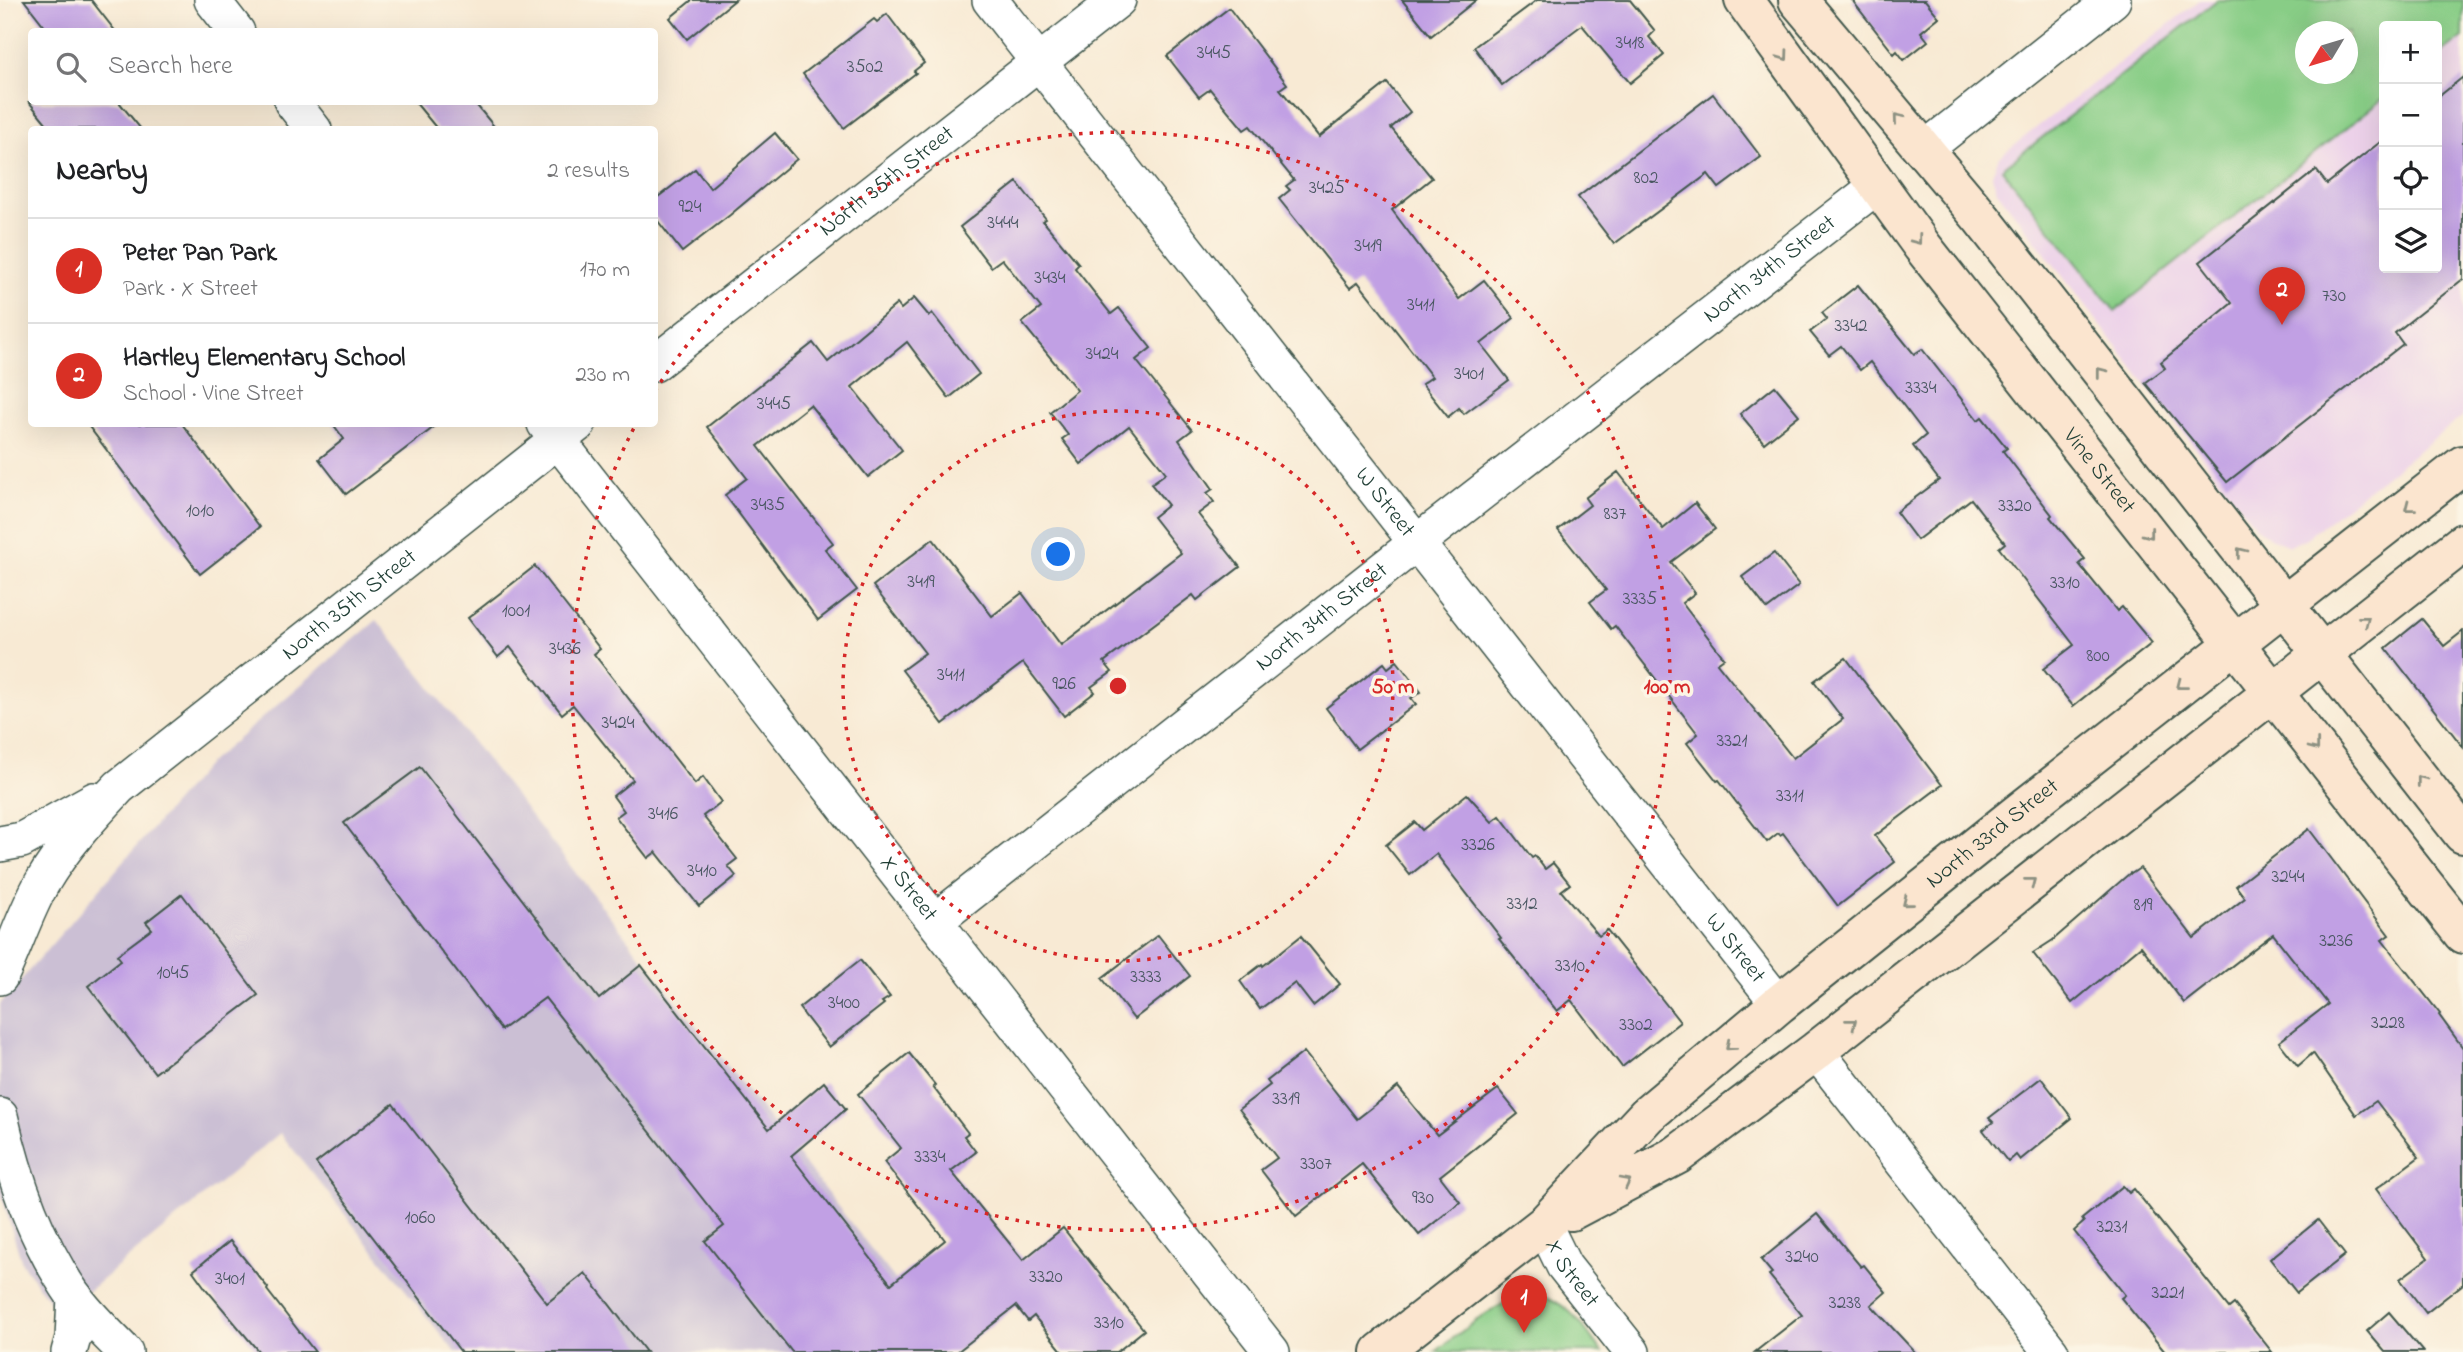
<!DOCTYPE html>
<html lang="en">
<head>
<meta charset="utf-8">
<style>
  :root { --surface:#fff; --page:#f2f2f2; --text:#202124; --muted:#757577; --line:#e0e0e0; --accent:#d93025 }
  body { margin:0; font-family:"Indie Flower",sans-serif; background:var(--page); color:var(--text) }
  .controls { position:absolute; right:21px; top:21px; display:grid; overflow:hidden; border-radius:7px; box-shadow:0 7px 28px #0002 }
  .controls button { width:63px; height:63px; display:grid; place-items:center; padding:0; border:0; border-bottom:2px solid var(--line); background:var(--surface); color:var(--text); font:35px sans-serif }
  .compass { position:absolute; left:2295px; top:21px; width:63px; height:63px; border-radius:50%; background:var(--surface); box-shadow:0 7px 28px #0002; rotate:232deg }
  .you { position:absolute; left:1059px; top:555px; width:24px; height:24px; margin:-18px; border:5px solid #fff; border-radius:50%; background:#1a73e8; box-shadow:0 0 0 10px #1a73e833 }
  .badge { display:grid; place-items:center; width:46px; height:46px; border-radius:50%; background:var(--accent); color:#fff; font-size:23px; font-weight:700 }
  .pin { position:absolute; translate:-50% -58px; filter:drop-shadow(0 2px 4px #0008) }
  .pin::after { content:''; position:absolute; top:37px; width:24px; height:21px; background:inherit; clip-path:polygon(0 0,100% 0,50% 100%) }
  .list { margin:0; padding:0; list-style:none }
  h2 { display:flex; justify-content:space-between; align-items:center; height:91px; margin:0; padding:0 28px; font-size:30px }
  h2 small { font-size:23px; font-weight:400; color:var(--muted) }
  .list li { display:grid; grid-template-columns:46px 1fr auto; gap:21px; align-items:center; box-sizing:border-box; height:105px; padding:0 28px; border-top:2px solid var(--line) }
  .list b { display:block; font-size:26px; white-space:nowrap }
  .list p { margin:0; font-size:23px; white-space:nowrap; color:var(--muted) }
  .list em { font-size:23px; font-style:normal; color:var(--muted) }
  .icon { flex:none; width:38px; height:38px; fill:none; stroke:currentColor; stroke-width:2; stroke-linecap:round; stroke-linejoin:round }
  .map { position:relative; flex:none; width:2463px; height:1352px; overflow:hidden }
  .search { position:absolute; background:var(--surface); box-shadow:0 7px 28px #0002; left:28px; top:28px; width:630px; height:77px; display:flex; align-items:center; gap:18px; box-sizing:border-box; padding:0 24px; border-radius:7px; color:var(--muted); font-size:26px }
  .panel { position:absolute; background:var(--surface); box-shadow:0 7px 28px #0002; left:28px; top:126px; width:630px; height:301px; border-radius:7px }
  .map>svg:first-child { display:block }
</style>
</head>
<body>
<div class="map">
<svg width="2463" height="1352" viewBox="0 0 2463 1352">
  <rect width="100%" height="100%" fill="#fcf5e5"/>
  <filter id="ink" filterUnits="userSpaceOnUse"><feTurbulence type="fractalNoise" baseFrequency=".0143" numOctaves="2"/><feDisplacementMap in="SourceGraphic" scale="14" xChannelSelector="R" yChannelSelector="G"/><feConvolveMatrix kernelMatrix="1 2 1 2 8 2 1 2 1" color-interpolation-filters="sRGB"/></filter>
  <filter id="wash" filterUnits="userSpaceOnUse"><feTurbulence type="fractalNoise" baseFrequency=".00686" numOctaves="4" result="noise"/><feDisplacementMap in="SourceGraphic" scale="28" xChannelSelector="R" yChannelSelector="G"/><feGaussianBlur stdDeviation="1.57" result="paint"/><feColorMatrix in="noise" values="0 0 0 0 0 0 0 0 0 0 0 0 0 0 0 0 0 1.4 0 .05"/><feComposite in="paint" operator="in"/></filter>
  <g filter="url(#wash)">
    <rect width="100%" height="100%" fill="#f8ead4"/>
    <!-- built -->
    <path fill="#ecd1e9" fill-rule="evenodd" d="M2200 0H2463V416L2305 539 2289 546 2270 538 2257 528 1997 191 1992 175 1999 157ZM2384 26H2437V268H2384ZM2306 32H2348V74H2306Z"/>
    <!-- industrial -->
    <path fill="#cbbfd4" d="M377 620 952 1352H455L280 1133 59 1315 22 1263 0 1191V1004L208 764Z"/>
    <!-- green -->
    <g fill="#88cd86" stroke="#54855d" stroke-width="2" fill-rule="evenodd">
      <path d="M2217 0H2463V37L2437 57V26H2384V98L2115 311 2002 169ZM2306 32H2348V74H2306Z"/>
      <path d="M1536 1293C1571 1304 1581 1324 1602 1352H1435C1465 1330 1498 1298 1536 1293Z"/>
    </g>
    <g id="blocks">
      <!-- building -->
      <g fill="#c1a0e4">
        <path d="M24 0H91L116 32H49Z"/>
        <path d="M692 0H735L687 39 670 18Z"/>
        <path d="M1402 0H1476L1431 36Z"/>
        <path d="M1537 0H1630L1655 31 1649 37 1664 55 1630 83 1582 25 1502 85 1474 47Z"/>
        <path d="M1852 0H1925L1939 17 1921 32 1928 41 1904 60 1897 51 1894 54Z"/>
        <path d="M1229 8 1287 84 1280 89 1319 137 1387 83 1410 112 1391 128 1432 178 1392 210 1459 299 1484 280 1514 318 1481 344 1509 380 1464 414 1459 408 1448 417 1422 384 1432 377 1358 282 1350 288 1279 199 1290 190 1286 186 1294 180 1250 126 1244 130 1210 89 1199 97 1167 56Z"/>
        <path d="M887 14 924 63 914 71 916 73 844 128 803 74 874 19 877 22Z"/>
        <path d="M2463 77V279L2395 333 2403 344 2227 482 2145 383 2165 368 2161 362 2232 303 2200 262 2316 170 2327 184 2384 139V268H2437V98Z"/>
        <path d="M1713 94 1761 157 1719 188 1708 174 1614 244 1578 197Z"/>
        <path d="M29 102H119L141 129H51Z"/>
        <path d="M415 102H474L497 130H438Z"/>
        <path d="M775 133 797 159 730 215 682 252 654 216V200L695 169 710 188Z"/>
        <path d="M1017 182 1046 219 1043 221 1079 264 1075 268 1111 314 1119 308 1151 348 1136 360 1192 430 1179 440 1213 489 1207 493 1214 502 1198 514 1240 567 1197 600 1193 595 1104 662 1112 672 1091 687 1095 692 1064 716 1023 663 943 724 902 670 925 653 873 586 933 539 992 616 1022 593 1061 645 1181 553 1153 517 1168 505 1151 484 1166 473 1129 426 1081 464 1062 439 1068 435 1050 412 1077 390 1022 323 1041 308 1002 259 991 267 960 227Z"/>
        <path d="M1858 285 1914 354 1922 349 1978 420 1982 417 2007 448 2003 451 2052 515 2050 517 2085 559 2079 564 2117 611 2122 607 2152 643 2073 706 2043 669 2074 645 1999 548 2005 543 1971 499 1917 540 1896 512 1939 480 1913 446 1926 435 1870 362 1860 370 1841 346 1829 355 1810 332 1827 319 1822 313Z"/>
        <path d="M914 298 929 316 932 313 979 374 949 398 907 342 852 387 902 450 868 477 810 405 758 446 833 543 825 549 857 590 818 620 725 495 747 478 707 427 813 343 828 362 897 304 901 309Z"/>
        <path d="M1775 386 1799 415 1764 443 1740 414Z"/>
        <path d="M87 424H182L260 527 200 574Z"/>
        <path d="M333 424H438L346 494 319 459 344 439Z"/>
        <path d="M1618 472 1663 529 1695 503 1715 529 1671 562 1695 593 1682 603 1724 658 1717 663 1793 758 1843 719 1814 681 1846 658 1942 785 1875 836 1895 862 1838 906 1783 833 1780 835 1778 833 1767 842 1719 780 1717 781 1687 743 1698 734 1615 626 1611 629 1590 602 1606 590 1558 530 1590 505 1585 498Z"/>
        <path d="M1774 553 1799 585 1767 609 1742 577Z"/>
        <path d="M535 566 600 649 594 654 695 784 703 777 721 802 703 816 737 859 728 866 736 876 699 906 656 852 648 858 616 817 624 811 613 796 633 780 573 705 562 714 510 647 498 657 468 618Z"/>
        <path d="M2422 619 2444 646 2463 631V747L2386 648Z"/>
        <path d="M1397 661 1421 692 1411 698 1416 704 1357 749 1326 708 1384 663 1388 668Z"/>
        <path d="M420 767 599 999 641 965 769 1129 824 1082 846 1109 791 1156 891 1284 945 1240 884 1162 901 1148 858 1094 909 1053 935 1085 933 1087 968 1133 964 1136 976 1152 951 1171 1023 1260 1063 1228 1144 1330 1117 1352H1063L1034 1316 1028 1321 1016 1306 957 1352H792L705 1241 724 1226 545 998 501 1030 344 823Z"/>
        <path d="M1467 794 1492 822 1500 816 1532 858 1535 856 1545 869 1553 863 1570 884 1561 891 1599 936 1607 930 1680 1022 1622 1067 1571 1000 1557 1011 1499 939 1501 938 1436 854 1410 875 1386 845 1415 822 1422 830Z"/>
        <path d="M2309 829 2389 935 2382 940 2440 1014 2439 1015 2463 1048V1284L2426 1313 2400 1279 2428 1258 2376 1189 2419 1157 2376 1101 2356 1115 2313 1053 2298 1066 2279 1042 2328 1004 2273 934 2184 1003 2141 946 2072 1003 2033 953 2053 940 2130 873 2131 874 2140 868 2194 938 2245 898 2236 886Z"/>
        <path d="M182 894 258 995 155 1073 88 986 121 960 117 955 152 929 146 922Z"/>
        <path d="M1158 935 1190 976 1134 1019 1102 978Z"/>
        <path d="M1301 936 1340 984 1313 1006 1295 983 1260 1009 1240 981 1262 964 1263 966Z"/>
        <path d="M860 960 890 997 882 1002 884 1004 829 1047 799 1008Z"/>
        <path d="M1304 1052 1357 1119 1398 1087 1437 1135 1498 1089 1518 1114 1440 1176 1460 1202 1419 1235 1362 1164 1296 1216 1261 1170 1277 1158 1239 1109 1270 1085 1267 1081Z"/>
        <path d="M2041 1078 2072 1118 2020 1160 2016 1155 2008 1162 1983 1130 1993 1122 1989 1118Z"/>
        <path d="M393 1104 547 1303 585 1273 646 1352H461L316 1163Z"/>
        <path d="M2123 1186 2129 1193 2134 1189 2229 1308 2234 1304 2272 1352H2165L2121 1298 2125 1295 2074 1231 2084 1222 2082 1219Z"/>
        <path d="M1817 1214 1861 1267 1864 1265 1886 1292 1871 1305 1915 1352H1755L1802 1315 1769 1275 1772 1273 1761 1260Z"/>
        <path d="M2318 1220 2345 1255 2297 1293 2270 1259Z"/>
        <path d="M230 1241 268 1288 267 1290 315 1352H259L206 1289 193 1271Z"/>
        <path d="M2389 1312 2423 1352H2385L2367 1331Z"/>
      </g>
    </g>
  </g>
  <g filter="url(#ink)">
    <use href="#blocks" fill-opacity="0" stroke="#40574c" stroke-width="2"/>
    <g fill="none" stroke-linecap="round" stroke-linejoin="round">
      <!-- street casing -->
      <g stroke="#40574c" stroke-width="38">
        <g id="street">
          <path d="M212 0 237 32"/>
          <path id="s1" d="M990 0 1779 1004"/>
          <path d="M292 102 314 130"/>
          <path d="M1925 149 2113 0"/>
          <path id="s2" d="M654 364 1118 0"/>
          <path id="s3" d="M545 424 1272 1352"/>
          <path d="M0 844 22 840 94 800"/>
          <path id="s4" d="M935 921 1415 544 1877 186"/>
          <path id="s5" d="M0 977C15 946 25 913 42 883 63 847 91 817 119 787L578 424"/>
          <path d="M1816 1051 2051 1352"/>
          <path d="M0 1116C14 1179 37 1243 74 1296 88 1316 108 1334 125 1352"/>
          <path id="s6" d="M1544 1225 1564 1266 1632 1352"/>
          <path d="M69 1352 73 1338 75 1297"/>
        </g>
      </g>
      <!-- secondary casing -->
      <g stroke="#40574c" stroke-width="42">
        <g id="secondary">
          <path id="s7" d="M1744 0 1922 246 2463 934"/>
          <path d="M1798 0 1982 219 2463 834"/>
          <path d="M1571 1211 1677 1155 1816 1051 2463 543"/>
          <path id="s8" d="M1381 1352 1544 1225 1647 1115 1779 1004 2017 814 2463 465"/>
        </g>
      </g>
      <!-- street -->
      <use href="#street" stroke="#fff" stroke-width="35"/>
      <!-- secondary -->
      <use href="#secondary" stroke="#fbe5cf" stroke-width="38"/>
    </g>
    <!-- one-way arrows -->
    <defs><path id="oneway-chevron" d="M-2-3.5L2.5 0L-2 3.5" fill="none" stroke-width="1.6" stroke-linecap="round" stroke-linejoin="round" transform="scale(1.75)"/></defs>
    <g stroke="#8d9182">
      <use href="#oneway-chevron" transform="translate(1784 56) rotate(54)"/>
      <use href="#oneway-chevron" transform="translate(1898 118) rotate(-130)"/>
      <use href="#oneway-chevron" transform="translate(1917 240) rotate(53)"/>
      <use href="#oneway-chevron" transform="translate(2101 372) rotate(-128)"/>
      <use href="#oneway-chevron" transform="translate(2409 507) rotate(142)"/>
      <use href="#oneway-chevron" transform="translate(2149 534) rotate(52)"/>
      <use href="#oneway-chevron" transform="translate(2241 552) rotate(-128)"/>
      <use href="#oneway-chevron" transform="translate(2365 620) rotate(-38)"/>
      <use href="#oneway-chevron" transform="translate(2181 685) rotate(142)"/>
      <use href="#oneway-chevron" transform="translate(2315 746) rotate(52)"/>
      <use href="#oneway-chevron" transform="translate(2421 780) rotate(-128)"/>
      <use href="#oneway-chevron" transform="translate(2031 882) rotate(-38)"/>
      <use href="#oneway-chevron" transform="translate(1907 902) rotate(141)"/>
      <use href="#oneway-chevron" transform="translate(1852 1023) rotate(-38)"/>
      <use href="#oneway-chevron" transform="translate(1730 1046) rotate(140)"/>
      <use href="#oneway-chevron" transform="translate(1626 1182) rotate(-28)"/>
    </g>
  </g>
  <!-- distance rings -->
  <g fill="none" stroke="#d62828" stroke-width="3.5" stroke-dasharray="3.5 7">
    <circle cx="1118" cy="686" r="275"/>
    <path d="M655 391A549 549 0 1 1 636 424"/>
  </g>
  <g text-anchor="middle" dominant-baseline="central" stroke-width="7" stroke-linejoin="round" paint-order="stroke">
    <!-- number labels -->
    <g font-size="19" fill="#485660">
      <text x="1630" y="43">3418</text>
      <text x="1214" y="53">3445</text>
      <text x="865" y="67">3502</text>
      <text x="1646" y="178">802</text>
      <text x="1327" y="188">3425</text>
      <text x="690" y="207">924</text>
      <text x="1003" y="223">3444</text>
      <text x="1368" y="246">3419</text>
      <text x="1050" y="278">3434</text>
      <text x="2334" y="296">730</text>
      <text x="1421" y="305">3411</text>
      <text x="1851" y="326">3342</text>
      <text x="1102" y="354">3424</text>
      <text x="1469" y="374">3401</text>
      <text x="1921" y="388">3334</text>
      <text x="774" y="404">3445</text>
      <text x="768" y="505">3435</text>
      <text x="2015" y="506">3320</text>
      <text x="200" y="511">1010</text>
      <text x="1615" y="514">837</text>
      <text x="921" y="582">3419</text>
      <text x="2065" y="583">3310</text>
      <text x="1640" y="599">3335</text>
      <text x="516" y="611">1001</text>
      <text x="565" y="649">3436</text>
      <text x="2098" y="656">800</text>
      <text x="951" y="675">3411</text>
      <text x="1064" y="684">926</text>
      <text x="618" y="723">3424</text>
      <text x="1732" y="741">3321</text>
      <text x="1790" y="796">3311</text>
      <text x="663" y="814">3416</text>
      <text x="1478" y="845">3326</text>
      <text x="702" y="871">3410</text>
      <text x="2288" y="877">3244</text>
      <text x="1522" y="904">3312</text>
      <text x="2143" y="905">819</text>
      <text x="2336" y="941">3236</text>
      <text x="1570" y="966">3310</text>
      <text x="173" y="973">1045</text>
      <text x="1146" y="977">3333</text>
      <text x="844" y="1003">3400</text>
      <text x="2388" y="1023">3228</text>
      <text x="1636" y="1025">3302</text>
      <text x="1286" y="1099">3319</text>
      <text x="930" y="1157">3334</text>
      <text x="1316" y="1164">3307</text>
      <text x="1423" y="1198">930</text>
      <text x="420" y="1218">1060</text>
      <text x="2112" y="1227">3231</text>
      <text x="1802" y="1257">3240</text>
      <text x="1046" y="1277">3320</text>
      <text x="230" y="1279">3401</text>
      <text x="2168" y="1293">3221</text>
      <text x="1845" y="1303">3238</text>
      <text x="1109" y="1323">3310</text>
    </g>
    <!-- street labels -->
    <g font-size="23" fill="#1f3d34" stroke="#fcf5e5">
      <text stroke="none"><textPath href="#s2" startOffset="296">North 35th Street</textPath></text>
      <text stroke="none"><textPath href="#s4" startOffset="1059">North 34th Street</textPath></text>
      <text stroke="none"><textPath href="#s7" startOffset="590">Vine Street</textPath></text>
      <text stroke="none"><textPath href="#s1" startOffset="639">W Street</textPath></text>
      <text stroke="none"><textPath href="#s5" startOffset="520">North 35th Street</textPath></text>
      <text stroke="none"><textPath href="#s4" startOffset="492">North 34th Street</textPath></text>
      <text stroke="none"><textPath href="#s8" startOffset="803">North 33rd Street</textPath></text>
      <text stroke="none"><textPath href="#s3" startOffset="590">X Street</textPath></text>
      <text stroke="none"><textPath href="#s1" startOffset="1206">W Street</textPath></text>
      <text stroke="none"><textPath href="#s6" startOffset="56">X Street</textPath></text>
    </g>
  </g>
  <circle cx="1118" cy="686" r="10" fill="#d62828" stroke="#fcf5e5" stroke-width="3.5"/>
  <g font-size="21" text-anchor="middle" font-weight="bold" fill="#d62828" stroke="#fcf5e5" stroke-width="7" stroke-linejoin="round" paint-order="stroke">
    <text x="1393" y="693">50 m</text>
    <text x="1667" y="693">100 m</text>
  </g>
</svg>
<div class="controls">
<button>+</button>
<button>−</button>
<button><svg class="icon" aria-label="locate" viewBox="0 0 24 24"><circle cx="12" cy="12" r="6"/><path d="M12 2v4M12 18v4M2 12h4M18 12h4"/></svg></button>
<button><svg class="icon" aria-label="layers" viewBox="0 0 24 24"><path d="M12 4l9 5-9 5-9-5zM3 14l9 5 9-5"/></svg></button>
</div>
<svg class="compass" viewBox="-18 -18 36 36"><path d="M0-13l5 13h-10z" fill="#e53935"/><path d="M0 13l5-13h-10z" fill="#757577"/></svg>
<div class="you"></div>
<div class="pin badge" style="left:1524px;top:1333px">1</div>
<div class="pin badge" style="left:2282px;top:325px">2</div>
<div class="search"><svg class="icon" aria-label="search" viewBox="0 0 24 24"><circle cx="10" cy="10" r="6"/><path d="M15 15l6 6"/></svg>Search here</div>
<section class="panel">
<h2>Nearby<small>2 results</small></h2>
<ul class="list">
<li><span class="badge">1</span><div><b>Peter Pan Park</b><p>Park · X Street</p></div><em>170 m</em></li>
<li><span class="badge">2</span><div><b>Hartley Elementary School</b><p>School · Vine Street</p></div><em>230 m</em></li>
</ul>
</section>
</div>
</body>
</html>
